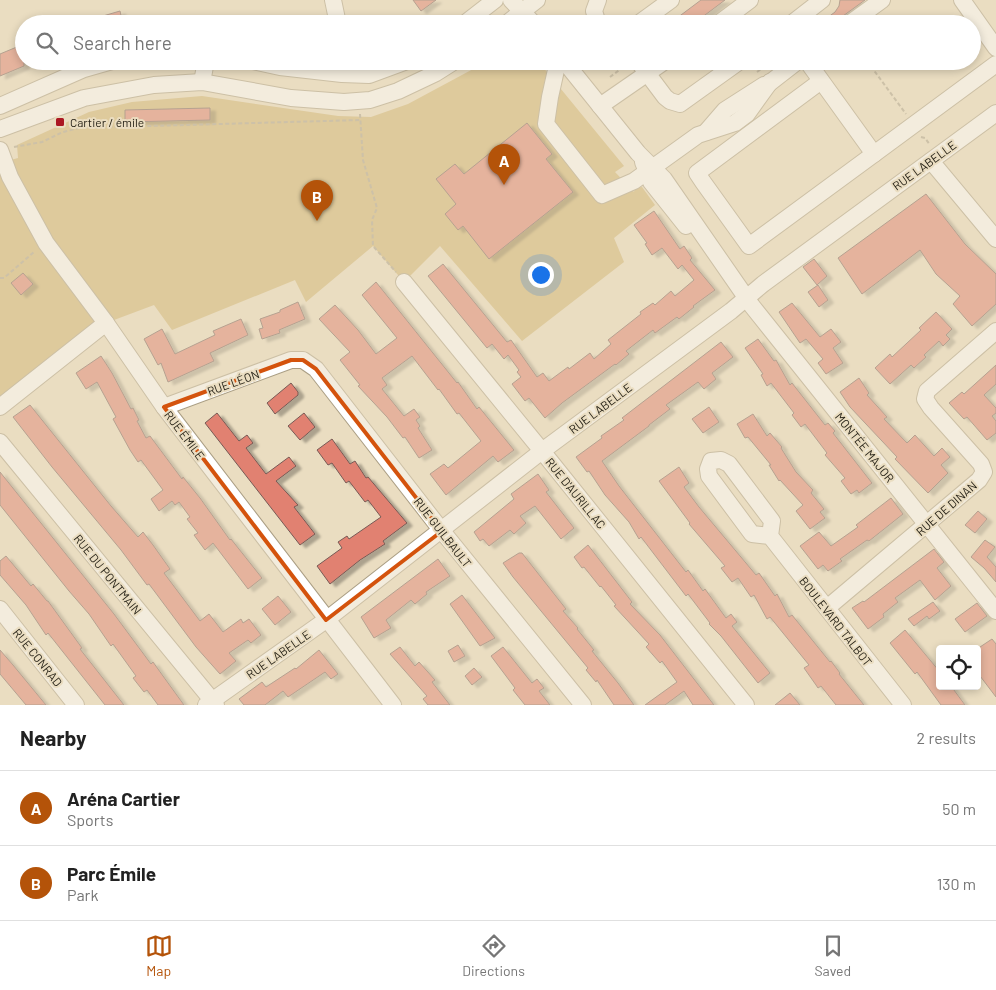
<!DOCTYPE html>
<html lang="en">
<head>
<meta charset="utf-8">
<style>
  :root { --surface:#fff; --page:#f6f6f6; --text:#222; --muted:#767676; --line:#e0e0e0; --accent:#b45309 }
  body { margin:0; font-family:Barlow,sans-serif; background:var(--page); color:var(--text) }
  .controls { position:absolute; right:15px; bottom:15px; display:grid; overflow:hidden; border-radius:5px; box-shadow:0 2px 8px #0003 }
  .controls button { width:45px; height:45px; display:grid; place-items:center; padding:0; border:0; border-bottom:1px solid var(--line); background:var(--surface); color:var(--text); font:25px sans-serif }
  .you { position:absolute; left:540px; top:274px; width:18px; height:18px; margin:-12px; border:4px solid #fff; border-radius:50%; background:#1a73e8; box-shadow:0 0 0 8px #1a73e833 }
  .badge { display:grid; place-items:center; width:32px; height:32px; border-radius:50%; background:var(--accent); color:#fff; font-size:16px; font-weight:700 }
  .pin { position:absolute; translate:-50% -41px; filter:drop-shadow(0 1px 2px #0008) }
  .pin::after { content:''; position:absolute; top:26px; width:18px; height:15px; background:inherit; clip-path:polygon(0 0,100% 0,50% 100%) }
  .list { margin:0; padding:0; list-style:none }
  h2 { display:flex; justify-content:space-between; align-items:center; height:65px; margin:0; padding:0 20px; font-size:21px }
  h2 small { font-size:16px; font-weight:400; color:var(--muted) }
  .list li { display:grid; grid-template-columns:32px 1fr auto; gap:15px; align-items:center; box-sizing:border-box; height:75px; padding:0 20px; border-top:1px solid var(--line) }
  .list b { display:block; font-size:19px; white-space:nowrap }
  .list p { margin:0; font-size:16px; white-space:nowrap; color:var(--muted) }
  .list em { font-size:16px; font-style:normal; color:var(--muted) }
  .icon { flex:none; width:28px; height:28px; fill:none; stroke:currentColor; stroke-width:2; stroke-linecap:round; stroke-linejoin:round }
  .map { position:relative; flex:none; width:996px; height:705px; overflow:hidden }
  .search { position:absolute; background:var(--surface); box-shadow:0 2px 8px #0003; left:15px; right:15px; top:15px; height:55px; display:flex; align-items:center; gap:12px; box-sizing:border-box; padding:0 18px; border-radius:28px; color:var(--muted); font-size:19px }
  .sheet { height:215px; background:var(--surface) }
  nav { display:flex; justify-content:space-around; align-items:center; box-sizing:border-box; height:70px; border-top:1px solid var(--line); background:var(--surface); font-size:14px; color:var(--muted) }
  nav a { display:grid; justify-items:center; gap:2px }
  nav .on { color:var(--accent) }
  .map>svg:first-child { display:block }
</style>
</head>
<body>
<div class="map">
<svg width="996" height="705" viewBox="0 0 996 705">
  <defs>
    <filter id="shadow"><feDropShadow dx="5.5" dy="3" stdDeviation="1" flood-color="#0004"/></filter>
  </defs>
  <rect width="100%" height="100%" fill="#eaddc1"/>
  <!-- green -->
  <path fill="#d0b36f" d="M488 61H538L624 166 615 172 634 192 635 188 642 187 655 205 614 238 624 262 522 341 440 246 404 282 373 246 306 302 295 280 172 330 154 305 106 323 0 407V163L18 158 17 145 89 112 132 102 202 96 338 116 371 117 408 104Z"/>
  <!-- building -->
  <g fill="#e18171" stroke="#775a55" filter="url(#shadow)">
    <path d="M413 0H436L421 11Z"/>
    <path d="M701 0H725L693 24H669Z"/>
    <path d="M840 0H865L843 16 836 24H819L835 12 839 6Z"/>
    <path d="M120 11 123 24H86V21Z"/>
    <path d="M24 44V66L0 76V54Z"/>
    <path d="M210 108V120L125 122V110Z"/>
    <path d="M527 123 552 154 546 159 573 192 489 259 463 226 458 230 445 214 456 204 436 179 455 164 464 174Z"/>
    <path d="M926 194 965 244 996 274V304L972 326 953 304 960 296 936 274 920 250 862 294 838 258Z"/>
    <path d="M654 211 680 249 684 246 692 258 690 260 715 290 693 306 694 307 679 319 677 317 655 333 653 330 626 351 629 354 616 365 615 364 562 403 545 418 529 398 525 401 512 384 521 377 517 372 519 370 508 355 504 359 492 344 487 348 428 276 443 264 507 342 511 340 537 377 543 373 549 381 568 367 569 369 590 353 594 359 611 344 608 340 641 314 640 312 653 303 655 305 671 291 675 296 694 280 682 265 678 269 662 248 652 255 645 244 647 243 634 225Z"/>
    <path d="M814 259 827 276 817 285 803 267Z"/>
    <path d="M23 273 33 284 21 295 11 283Z"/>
    <path d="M376 282 457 383 458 382 477 409 479 407 514 450 498 462 493 456 446 495 430 474 444 464 448 468 481 441 459 413 457 414 439 389 438 390 412 356 382 378 387 385 382 389 404 416 414 409 420 417 416 420 420 426 418 428 432 450 419 458 405 437 403 438 387 417 358 386 360 385 340 360 350 352 319 319 335 305 358 330 376 354 397 338 362 295Z"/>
    <path d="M818 285 828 300 819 307 808 292Z"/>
    <path d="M298 302 305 319 279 330 280 333 262 339 259 329 263 328 260 319 280 312V310Z"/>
    <path d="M792 303 820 337 831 329 841 342 833 348 843 363 826 374 818 363 823 359 806 339 800 343 779 312Z"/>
    <path d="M936 312 952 329 946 335 950 339 943 346 939 341 924 355 926 357 914 368 911 365 890 384 875 368 890 354 892 357 921 330 919 328Z"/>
    <path d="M241 319 248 335 210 353 214 361 168 382 161 363 158 365 144 339 162 329 175 354 215 335 213 331Z"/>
    <path d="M758 339 774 361 776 360 790 385 792 383 825 425 828 423 835 431 833 433 872 483 859 493 857 490 851 494 841 481 845 478 825 455 827 453 805 424 801 427 792 415 794 413 771 383 767 386 761 375 763 374 745 348Z"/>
    <path d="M721 342 733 357 712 373 716 379 704 389 698 382 666 405 670 409 649 425V426L602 461 619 486 686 572 688 570 703 591 705 589 726 618 731 614 737 622 732 626 770 673 758 683 721 636 709 624 710 623 688 594 686 596 641 537 639 539 629 522 605 495 589 471 587 472 576 457 602 438 601 436 624 420 622 418Z"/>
    <path d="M101 356 112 373 131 409 133 408 139 420 137 421 146 438 150 436 182 479 183 477 200 498 230 540 231 539 262 578 248 589 213 543 205 550 194 535 198 533 187 519 190 517 179 502 175 505 172 501 159 511 151 499 163 490 141 460 138 462 130 450 113 419 116 417 97 382 86 389 76 373Z"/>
    <path d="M996 365V384L984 395 996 408V413L992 416 996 421V433L987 440 967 417 964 419 949 403 962 392 964 394Z"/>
    <path d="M859 378 869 393 867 395 887 417 884 419 907 443 915 435 934 456 942 448 950 457 941 465 948 473 928 493 895 459 897 457 850 407 840 392Z"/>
    <path d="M291 383 298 392V395L275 414 267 403Z"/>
    <path d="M30 405 111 506 138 537 143 532 153 545 170 569 164 573 200 621 209 614 223 632 241 619 243 623 249 619 261 635 251 643 248 640 229 653 236 661 220 674 196 647 149 584 147 585 121 550 52 467 13 417Z"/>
    <path d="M709 407 719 422 703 433 692 419Z"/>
    <path d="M217 413 239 441 247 435 253 443 246 448 266 474 289 457 296 466 276 481 298 505 294 507 315 534 300 545 205 423Z"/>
    <path d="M304 413 315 427 300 440 288 426Z"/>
    <path d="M753 414 767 436 770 433 782 447 781 448 796 472 813 490 811 493 824 509 820 512 825 518 810 529 796 511 803 505 780 480 779 481 769 465H771L748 437 745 438 737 424Z"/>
    <path d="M332 439 350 464 355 461 366 478 368 477 407 523 383 541 385 544 360 560 330 584 317 566 342 548 338 542 347 536 349 539 381 517 368 500 365 502 349 481 346 483 332 463 328 465 317 450Z"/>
    <path d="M679 467 689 483 684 487 699 507 756 575 759 573 775 596 777 594 789 617 792 615 830 662 831 661 840 673 839 674 864 705H836L821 686 818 688 816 685 804 668 809 665 770 617 767 619 754 595 751 597 738 578 732 582 721 568 725 566 689 524 690 523 659 481Z"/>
    <path d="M0 472 114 614 151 664 153 662 163 676 184 705H158L147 690 144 692 133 678 136 676 113 644 111 646 89 614 69 591 0 505Z"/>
    <path d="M538 474 549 490 546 492 574 528 561 539 535 506 520 516 526 523 514 534 510 530 489 546 483 539 480 541 474 532 514 499 511 494Z"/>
    <path d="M891 498 903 514 869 541 867 540 840 559 842 561 828 571 823 565 818 569 800 546 819 532 831 546 858 527 856 525Z"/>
    <path d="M978 511 987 519 975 533 965 525Z"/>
    <path d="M985 540 995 547 987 557 996 567V582L984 568 971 557Z"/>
    <path d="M588 545 632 602 630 604 660 635 714 705H693L684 691 665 705H645L677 682 662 661 660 663 646 647 649 644 614 606 616 605 601 586 600 587 584 567 582 568 574 557Z"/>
    <path d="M934 549 944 562 937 568 951 586 935 600 920 580 895 598 898 602 883 614 884 617 868 629 852 608 863 601 864 602Z"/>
    <path d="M519 553H522L566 609 563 611 578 628 577 629 594 650 592 651 618 683 634 705H614L597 680 596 682 586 670 588 668 513 577 503 563Z"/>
    <path d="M6 556 31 586 33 584 47 601H48L82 648 80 649 124 705H105L48 633 46 635 26 605 0 575V561Z"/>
    <path d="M438 559 450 576 426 592 427 594 415 604 411 600 386 620 391 628 374 638 361 617Z"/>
    <path d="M462 595 495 638 480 646 450 604Z"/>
    <path d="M278 596 291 612 275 625 262 609Z"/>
    <path d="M933 602 940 611 929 619 927 616 914 626 908 619Z"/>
    <path d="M977 603 987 616 965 632 955 619Z"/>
    <path d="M905 630 940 672V686H951L965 705H941L917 672 915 674 890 643Z"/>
    <path d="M992 639 996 644V697L977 672V649Z"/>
    <path d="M458 645 465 656 454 662 448 651Z"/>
    <path d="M400 647 415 666 419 662 435 680 432 682 450 705H428L423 699 427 696 390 654Z"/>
    <path d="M503 647 532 683 537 679 544 688 539 691 550 705H525L513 690 515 688 491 656Z"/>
    <path d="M0 650 13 665 46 705H26L21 699 0 674Z"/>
    <path d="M319 650 338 674 331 679 325 672 288 697 283 691 265 705H244L239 699 262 682 266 687 295 668 296 669Z"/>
    <path d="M474 668 482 677 472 685 465 676Z"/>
    <path d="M790 693 800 705H775Z"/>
  </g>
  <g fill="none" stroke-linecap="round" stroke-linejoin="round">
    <!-- minor casing -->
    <g stroke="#aa9e84" stroke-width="18">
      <g id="minor">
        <path d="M333 0 338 24"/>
        <path d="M511 0 534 24"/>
        <path d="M962 0 996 48"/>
        <path d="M464 24 495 0"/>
        <path d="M506 24 537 0"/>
        <path d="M598 24 594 11 598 0"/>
        <path d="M638 24 671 0"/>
        <path d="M718 24 750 0"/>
        <path d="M791 24 822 0"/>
        <path d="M849 24 882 0"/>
        <path d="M253 61 280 67 342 74 369 75 407 61"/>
        <path d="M558 61 550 97 546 124 602 195 634 181 698 135 735 123 747 114 770 82"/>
        <path d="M564 61 638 153 664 179 752 306 996 611"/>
        <path d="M638 61 665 97 670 101 680 104 740 61"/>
        <path d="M807 61 874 154 996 64"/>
        <path d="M821 81 697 173 703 182 749 246 874 154"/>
        <path d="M202 82 206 61"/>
        <path d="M762 89 798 61"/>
        <path d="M0 106 84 69 112 61"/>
        <path d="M600 106 665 61"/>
        <path d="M0 129 84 98 154 85 202 82 291 98 344 102 370 100 398 91 436 73 455 61"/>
        <path d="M706 132 725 110 764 85"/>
        <path d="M0 150 10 177 46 243 106 323 164 407 393 705"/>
        <path d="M931 161 996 239"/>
        <path d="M643 162 651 182 686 226"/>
        <path d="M404 282 542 451 746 705"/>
        <path d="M0 407 106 323"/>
        <path d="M164 407 291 360H303L316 369 442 531 583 705"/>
        <path d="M0 442 216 705"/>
        <path d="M770 536 772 521 729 464 721 460 711 461 708 469 709 476 752 534 770 536 903 705"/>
        <path d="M827 608 979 480 984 472 981 464 931 408 925 399 927 391 996 331"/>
        <path d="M0 609 76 705"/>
        <path d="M206 705 326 620 542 451 731 311 763 284 996 113"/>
      </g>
    </g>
    <!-- path -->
    <g stroke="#aaa089" stroke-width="2" stroke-dasharray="4 2.5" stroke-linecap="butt">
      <path d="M867 61 906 114"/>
      <path d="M757 72 772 61"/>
      <path d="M610 77 626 65"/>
      <path d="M360 114 363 160 377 208 372 220 373 246 396 272"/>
      <path d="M921 137 925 138 930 145"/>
      <path d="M14 147 42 142 63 132 79 128 360 120"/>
      <path d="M0 278H4L34 252"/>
    </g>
    <!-- minor -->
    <use href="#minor" stroke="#fff" stroke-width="16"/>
  </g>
  <!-- marked area -->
  <path d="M0 0H996V705H0ZM291 360H303L316 369 442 531 326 620 164 407Z" fill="#eaddc1" fill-opacity=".55" fill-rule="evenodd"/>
  <path fill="none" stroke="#d4530d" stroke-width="4" stroke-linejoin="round" d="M291 360H303L316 369 442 531 326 620 164 407Z"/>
  <!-- markers -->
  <rect fill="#ab1722" stroke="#eaddc1" stroke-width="2" x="55" y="117" width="10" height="10" rx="2.5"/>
  <g text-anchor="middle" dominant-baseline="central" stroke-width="4" stroke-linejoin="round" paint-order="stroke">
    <!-- poi labels -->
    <g font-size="12" fill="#231f14" stroke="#eaddc1" text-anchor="start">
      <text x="70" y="122">Cartier / émile</text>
    </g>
    <!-- street labels -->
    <g font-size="12" fill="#231f14" stroke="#eaddc1">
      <text transform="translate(924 165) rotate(-36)">RUE LABELLE</text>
      <text transform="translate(233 382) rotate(-20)">RUE LÉON</text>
      <text transform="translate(600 408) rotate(-37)">RUE LABELLE</text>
      <text transform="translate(185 435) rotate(53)">RUE ÉMILE</text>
      <text transform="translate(865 447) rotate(51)">MONTÉE MAJOR</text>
      <text transform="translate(576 493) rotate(51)">RUE D'AURILLAC</text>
      <text transform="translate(946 508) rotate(-41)">RUE DE DINAN</text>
      <text transform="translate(443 532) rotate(52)">RUE GUILBAULT</text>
      <text transform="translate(108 574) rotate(51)">RUE DU PONTMAIN</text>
      <text transform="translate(836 621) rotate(52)">BOULEVARD TALBOT</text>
      <text transform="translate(278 654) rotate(-35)">RUE LABELLE</text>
      <text transform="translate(38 657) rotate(51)">RUE CONRAD</text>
    </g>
  </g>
</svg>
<div class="controls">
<button><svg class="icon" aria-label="locate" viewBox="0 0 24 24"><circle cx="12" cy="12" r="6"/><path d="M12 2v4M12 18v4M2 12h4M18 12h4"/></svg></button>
</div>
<div class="you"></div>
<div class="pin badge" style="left:504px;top:185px">A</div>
<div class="pin badge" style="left:317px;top:221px">B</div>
<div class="search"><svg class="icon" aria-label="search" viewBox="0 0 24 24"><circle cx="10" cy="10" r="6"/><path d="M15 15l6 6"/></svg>Search here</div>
</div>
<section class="sheet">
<h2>Nearby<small>2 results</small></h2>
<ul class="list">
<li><span class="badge">A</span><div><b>Aréna Cartier</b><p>Sports</p></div><em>50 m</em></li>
<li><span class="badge">B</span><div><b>Parc Émile</b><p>Park</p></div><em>130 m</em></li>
</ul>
</section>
<nav>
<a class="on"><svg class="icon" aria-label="map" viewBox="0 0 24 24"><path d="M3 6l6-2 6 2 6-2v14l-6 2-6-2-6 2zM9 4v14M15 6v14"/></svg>Map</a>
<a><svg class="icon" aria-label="directions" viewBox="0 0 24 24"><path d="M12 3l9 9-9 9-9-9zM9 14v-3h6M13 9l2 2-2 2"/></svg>Directions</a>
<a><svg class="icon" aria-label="saved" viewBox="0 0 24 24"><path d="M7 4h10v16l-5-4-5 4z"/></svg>Saved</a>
</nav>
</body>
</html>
